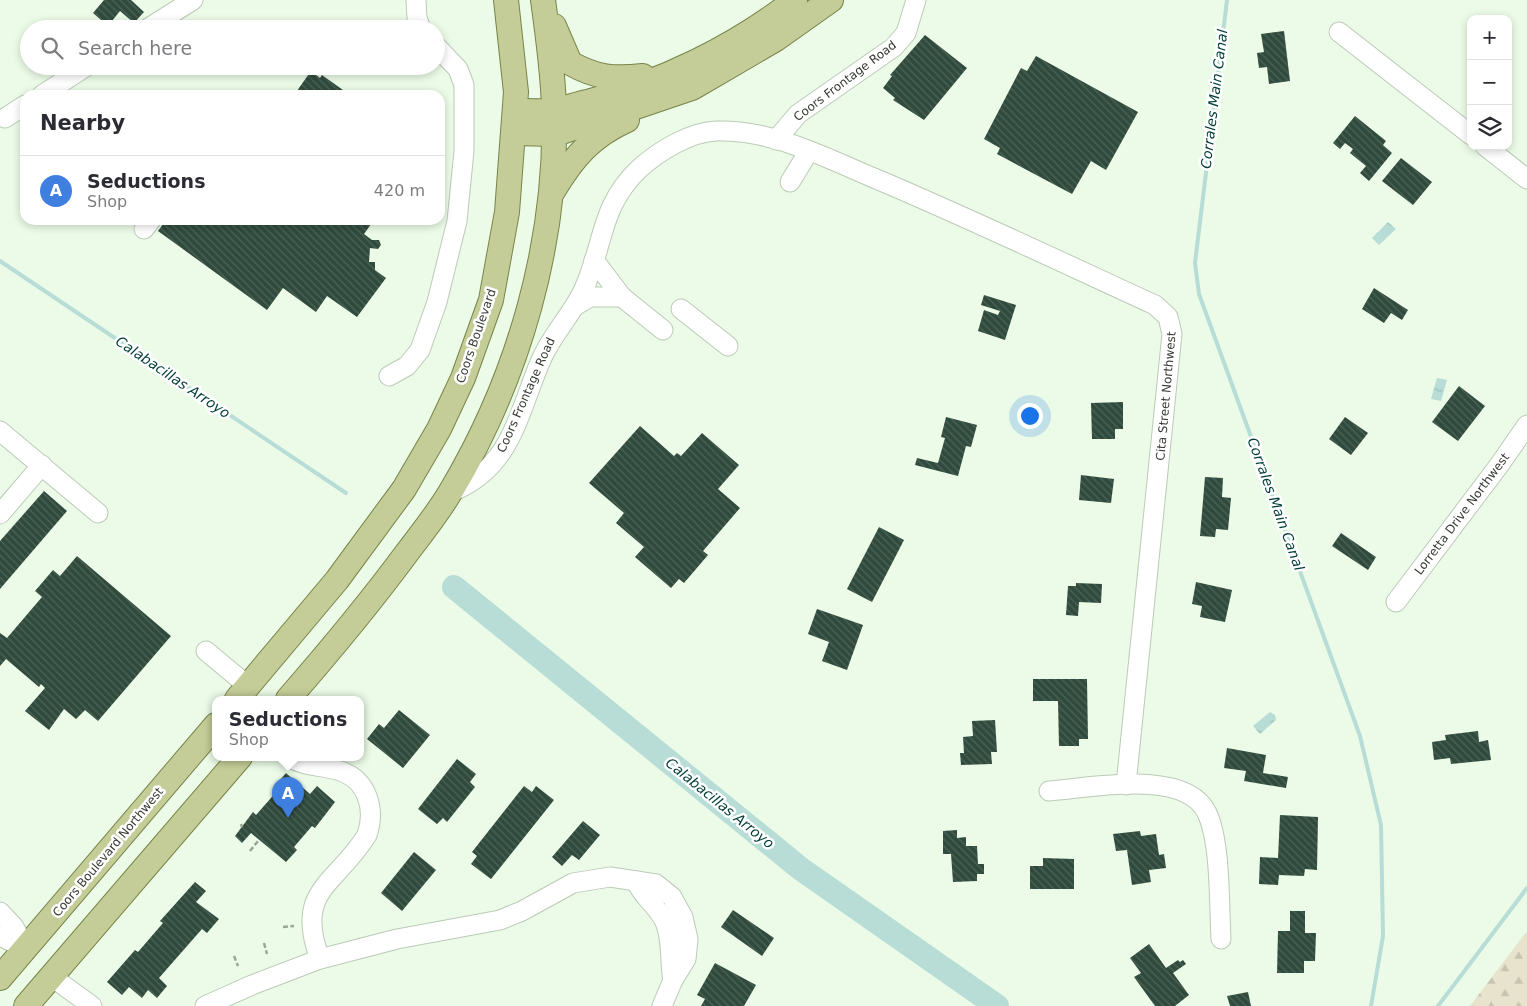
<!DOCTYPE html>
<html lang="en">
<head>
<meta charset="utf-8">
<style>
  :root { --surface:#fff; --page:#f2f2f3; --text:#2b2b33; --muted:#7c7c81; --line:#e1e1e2; --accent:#1574c0 }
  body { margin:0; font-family:"DejaVu Sans",sans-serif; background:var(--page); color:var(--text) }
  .controls { position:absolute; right:15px; top:15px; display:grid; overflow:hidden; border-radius:10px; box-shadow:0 2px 8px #0003 }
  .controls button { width:45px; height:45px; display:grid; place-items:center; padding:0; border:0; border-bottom:1px solid var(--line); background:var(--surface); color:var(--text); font:25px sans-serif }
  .you { position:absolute; left:1029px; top:415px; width:18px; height:18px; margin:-12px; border:4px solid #fff; border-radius:50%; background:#1a73e8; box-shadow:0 0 0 8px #1a73e833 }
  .badge { display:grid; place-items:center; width:32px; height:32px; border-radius:50%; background:var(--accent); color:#fff; font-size:16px; font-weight:700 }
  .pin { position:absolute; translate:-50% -41px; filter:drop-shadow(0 1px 2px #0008) }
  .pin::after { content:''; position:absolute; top:26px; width:18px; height:15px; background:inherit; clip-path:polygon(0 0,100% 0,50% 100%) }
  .popup { position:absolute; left:212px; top:696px; width:152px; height:65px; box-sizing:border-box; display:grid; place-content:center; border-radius:10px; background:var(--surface); filter:drop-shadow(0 1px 4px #0005); font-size:16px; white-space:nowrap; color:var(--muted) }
  .popup b { font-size:19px; color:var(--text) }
  .popup::after { content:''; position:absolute; left:50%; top:100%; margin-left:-10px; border:10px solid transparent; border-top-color:var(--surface) }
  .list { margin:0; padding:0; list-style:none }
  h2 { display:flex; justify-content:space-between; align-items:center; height:65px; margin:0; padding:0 20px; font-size:21px }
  h2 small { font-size:16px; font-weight:400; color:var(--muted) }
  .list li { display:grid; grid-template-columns:32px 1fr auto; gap:15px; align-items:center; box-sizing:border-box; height:70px; padding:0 20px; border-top:1px solid var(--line) }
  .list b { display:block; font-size:19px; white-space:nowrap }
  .list p { margin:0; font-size:16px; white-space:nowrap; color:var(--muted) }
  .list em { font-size:16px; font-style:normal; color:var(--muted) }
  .icon { flex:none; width:28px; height:28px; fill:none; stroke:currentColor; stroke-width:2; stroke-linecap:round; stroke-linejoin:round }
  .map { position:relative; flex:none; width:1527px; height:1006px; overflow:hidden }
  .search { position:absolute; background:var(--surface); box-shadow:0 2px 8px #0003; left:20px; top:20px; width:425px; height:55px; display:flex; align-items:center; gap:12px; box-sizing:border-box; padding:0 18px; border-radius:28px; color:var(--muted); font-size:19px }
  .panel { position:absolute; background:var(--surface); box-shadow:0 2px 8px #0003; left:20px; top:90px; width:425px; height:135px; border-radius:15px }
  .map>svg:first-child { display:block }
</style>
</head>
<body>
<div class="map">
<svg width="1527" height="1006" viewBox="0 0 1527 1006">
  <defs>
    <pattern id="forest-firs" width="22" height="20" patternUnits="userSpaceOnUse" patternTransform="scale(1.25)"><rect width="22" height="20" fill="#e8e3cd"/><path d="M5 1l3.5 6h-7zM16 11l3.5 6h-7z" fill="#c8c4b1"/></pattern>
    <pattern id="water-ripples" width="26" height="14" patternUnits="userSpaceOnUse" patternTransform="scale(1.25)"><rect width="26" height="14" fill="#b7ddd6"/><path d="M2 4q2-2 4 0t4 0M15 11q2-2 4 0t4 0" fill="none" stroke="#9ebfb8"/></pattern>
    <pattern id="building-back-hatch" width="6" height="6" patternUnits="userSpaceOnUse" patternTransform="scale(1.25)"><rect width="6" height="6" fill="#304b3d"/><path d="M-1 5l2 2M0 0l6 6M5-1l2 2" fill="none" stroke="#4d6358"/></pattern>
  </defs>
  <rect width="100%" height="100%" fill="#ebfbe7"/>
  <!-- forest -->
  <path fill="url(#forest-firs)" d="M1527 931V1006H1470Z"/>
  <!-- water -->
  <g fill="url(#water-ripples)">
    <path d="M1388 222 1396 229 1379 245 1372 238Z"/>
    <path d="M1437 378 1447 380 1441 401 1431 399Z"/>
    <path d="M1270 712 1275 715 1276 720 1260 734 1253 726Z"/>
  </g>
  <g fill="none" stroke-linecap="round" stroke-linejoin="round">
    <!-- stream -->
    <g stroke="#b7ddd6" stroke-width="4">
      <path d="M1227 0 1195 263 1199 294 1360 736 1381 825 1383 936 1371 1006"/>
      <path d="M0 261 346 493"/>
      <path d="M1438 1006 1527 888"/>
    </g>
    <!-- river -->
    <path stroke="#b7ddd6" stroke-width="24" d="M454 587 801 869 997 1006"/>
  </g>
  <!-- building -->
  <g fill="url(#building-back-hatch)">
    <path d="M104 0H131L144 12 134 23 120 11 108 26 93 13Z"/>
    <path d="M1284 31 1290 81 1269 84 1267 67 1259 68 1257 53 1264 52 1261 34Z"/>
    <path d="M925 35 967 68 924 120 893 100 895 98 883 88 892 76 890 75Z"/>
    <path d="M1036 56 1138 112 1106 170 1091 161 1072 194 997 154 1000 148 984 139 1021 68 1027 71Z"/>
    <path d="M311 71 320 78 322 75 350 95H294Z"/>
    <path d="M1355 116 1386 141 1383 145 1392 153 1369 181 1360 173 1366 166 1350 153 1353 149 1345 143 1340 149 1333 143Z"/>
    <path d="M1401 158 1432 182 1413 205 1382 181Z"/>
    <path d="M166 220H374L364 234 372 240H379L381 245 378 249 370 248 369 262H375V270L386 278 357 317 327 296 316 312 283 288 267 310 158 231Z"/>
    <path d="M1374 288 1408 310 1402 320 1391 313 1384 323 1362 309Z"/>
    <path d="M984 295 1016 305 1005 340 978 331 984 310 998 315 1000 311 981 305Z"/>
    <path d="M1459 386 1485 406 1458 441 1432 422Z"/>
    <path d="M1123 402V429H1115V439H1092L1091 403Z"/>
    <path d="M946 417 977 425 971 447 966 446 958 476 915 465 917 458 938 463 945 438 941 437Z"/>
    <path d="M1345 417 1368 433 1351 455 1329 439Z"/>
    <path d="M640 426 674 456 677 453 681 456 702 433 739 465 718 489 740 508 703 551 708 555 684 583 679 579 671 588 635 557 644 547 616 523 624 513 589 483Z"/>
    <path d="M1081 475 1114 479 1111 503 1079 500Z"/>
    <path d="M1205 477 1223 478 1222 497 1231 498 1228 530 1216 529 1215 537 1200 536Z"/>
    <path d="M44 491 67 511 0 589V541Z"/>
    <path d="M879 527 904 540 872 602 847 589Z"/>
    <path d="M1341 533 1376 557 1368 570 1332 546Z"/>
    <path d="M77 556 171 636 98 721 85 710 76 719 64 709 49 730 25 711 45 688 41 684 39 687 6 659 0 666V633L7 638 42 597 35 591 53 570 60 576Z"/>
    <path d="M1196 582 1232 590 1225 622 1200 617 1202 606 1192 604Z"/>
    <path d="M1076 583 1102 584 1101 603 1079 602 1078 616 1066 615 1068 586H1076Z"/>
    <path d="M817 609 863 625 847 670 822 661 829 642 808 634Z"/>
    <path d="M1033 679H1087L1088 739H1079V746H1059L1058 701H1033Z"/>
    <path d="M399 710 430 735 403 768 367 739 379 724 384 728Z"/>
    <path d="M995 720 997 752H991L992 764 961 765 960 753H964L963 737 973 736 972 721Z"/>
    <path d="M1478 731 1479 742 1488 740 1491 760 1451 764 1450 758 1434 760 1432 742 1446 740 1445 735Z"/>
    <path d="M1227 748 1266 755 1263 773 1288 777 1286 788 1244 781 1246 771 1224 768Z"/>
    <path d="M457 759 476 774 470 782 475 787 447 822 443 818 437 824 418 809Z"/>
    <path d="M286 773 310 794 317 786 335 802 315 828 312 826 294 847 297 850 286 862 251 833 242 843 235 836 253 812 256 815 278 790 274 787Z"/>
    <path d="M524 786 532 792 536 786 554 800 491 879 471 864 477 856 472 852Z"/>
    <path d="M1280 815 1318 817 1317 870 1305 869 1304 876 1279 875 1278 885 1259 884 1260 857 1278 858Z"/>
    <path d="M583 821 600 835 579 860 572 855 562 866 552 857Z"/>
    <path d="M957 830V838L966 837V846H977L978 864H984V874H977V881L953 882 951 854H943V831Z"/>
    <path d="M1140 831 1141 836 1156 834 1159 855 1164 854 1166 868 1149 870 1151 882 1132 885 1127 850 1116 851 1113 834Z"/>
    <path d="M414 852 436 870 402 911 381 893Z"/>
    <path d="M1043 858 1074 859V889H1030V866H1043Z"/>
    <path d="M195 882 206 891 196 902 219 919 207 933 202 929 159 978 167 986 157 998 148 990 142 998 129 987 122 995 107 982 135 950 138 952 163 923 160 921Z"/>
    <path d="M733 910 774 938 762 956 721 927Z"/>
    <path d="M1290 911H1305V933H1316L1315 961H1304V973H1277L1278 931H1290Z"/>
    <path d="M1149 944 1166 968 1178 960 1180 962 1183 960 1186 964 1173 973 1189 995 1175 1006H1155L1134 977 1141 973 1130 958Z"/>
    <path d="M715 963 756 985 744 1006H701L705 999 697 995Z"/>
    <path d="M1248 992 1251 1006H1230L1227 996Z"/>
  </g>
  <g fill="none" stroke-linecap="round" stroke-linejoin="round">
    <!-- minor casing -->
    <g stroke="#bbcab7" stroke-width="21">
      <g id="minor">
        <path d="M416 0 417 18 421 29"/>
        <path d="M147 29 193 0"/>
        <path d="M1339 32 1471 135"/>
        <path d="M42 95 87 66"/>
        <path d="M5 118 25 105"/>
        <path d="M776 140 798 114 894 47 906 33 916 0"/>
        <path d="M1485 146 1527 179"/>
        <path d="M790 182 809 151"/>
        <path d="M144 229 151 220"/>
        <path d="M594 260 622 297 663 330"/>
        <path d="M575 306 590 297H622"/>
        <path d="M681 309 728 346"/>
        <path d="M389 376 407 366 420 350 437 302 457 221 464 151V85L458 69 436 46"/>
        <path d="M0 431 98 513"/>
        <path d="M451 492C512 468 518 413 541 360 552 334 571 316 583 291 604 247 599 206 640 168 659 151 690 132 716 131 771 129 824 157 874 178 969 218 1061 262 1155 305L1168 317 1172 334 1126 785"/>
        <path d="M0 514 42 465"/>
        <path d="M1396 602 1500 464 1527 425"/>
        <path d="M206 651 248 686"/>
        <path d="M289 757C305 767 319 765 337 770 367 778 376 808 367 835 335 886 294 890 320 959"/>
        <path d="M1049 791C1090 788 1186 768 1207 813 1221 843 1219 905 1221 939"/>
        <path d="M636 881C642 897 658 906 665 922 673 941 669 960 673 980"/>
        <path d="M0 912 14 927 26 949"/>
        <path d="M0 936 26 949"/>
        <path d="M52 977 92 1006"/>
        <path d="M205 1006 252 985 320 959 397 939 500 920 522 911 573 883 610 877 656 884 672 897 683 917 688 939 686 959 673 980 662 1006"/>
      </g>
    </g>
    <!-- major casing -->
    <g stroke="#788448" stroke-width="26">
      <g id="major">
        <path d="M554 26 570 63C597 78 613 79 643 76"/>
        <path d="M516 111C528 111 542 112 554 110 565 109 576 104 587 102 661 83 735 47 795 0"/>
        <path d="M514 133 554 134 565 131 692 88 776 39 831 0"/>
        <path d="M553 191C573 158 591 136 627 120"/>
        <path d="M237 699 337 580 404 489 439 429 463 378 491 300 507 212 516 92 506 0"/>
        <path d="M288 699C329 652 369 604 406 554 422 533 438 513 451 491 519 377 558 241 554 108 553 72 548 36 543 0"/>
        <path d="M0 978 216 725"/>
        <path d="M26 1006 240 757"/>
      </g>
    </g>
    <!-- path -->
    <g stroke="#9ba697" stroke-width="2.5" stroke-dasharray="5 2.5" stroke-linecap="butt">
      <path d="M241 824 242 827"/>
      <path d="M250 851 258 841"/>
      <path d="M283 927 294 926"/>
      <path d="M264 943 267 954"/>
      <path d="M234 956 238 966"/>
    </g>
    <!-- minor -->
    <use href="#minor" stroke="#fff" stroke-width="19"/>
    <!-- major -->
    <use href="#major" stroke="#c4cc97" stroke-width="24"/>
  </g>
  <g text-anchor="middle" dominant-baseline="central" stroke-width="5" stroke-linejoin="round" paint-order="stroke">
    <!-- street labels -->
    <g font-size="12" fill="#363c34" stroke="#fff">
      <text transform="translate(845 81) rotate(-37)">Coors Frontage Road</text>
      <text transform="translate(476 336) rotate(-71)">Coors Boulevard</text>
      <text transform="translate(526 395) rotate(-66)">Coors Frontage Road</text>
      <text transform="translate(1166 396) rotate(-85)">Cita Street Northwest</text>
      <text transform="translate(1462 514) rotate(-53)">Lorretta Drive Northwest</text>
      <text transform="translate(108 852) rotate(-50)">Coors Boulevard Northwest</text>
    </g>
    <!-- water labels -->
    <g font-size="14" font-style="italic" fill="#013d37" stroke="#fff">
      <text transform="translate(1214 99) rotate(-83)">Corrales Main Canal</text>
      <text transform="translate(173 377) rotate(34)">Calabacillas Arroyo</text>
      <text transform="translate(1276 504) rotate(70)">Corrales Main Canal</text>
      <text transform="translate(720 803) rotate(39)">Calabacillas Arroyo</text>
    </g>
  </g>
</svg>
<div class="controls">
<button>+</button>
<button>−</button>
<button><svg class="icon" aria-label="layers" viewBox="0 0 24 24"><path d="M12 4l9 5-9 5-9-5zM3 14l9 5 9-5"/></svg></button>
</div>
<div class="you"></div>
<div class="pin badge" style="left:288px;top:818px;background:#3f7fe0">A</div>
<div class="popup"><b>Seductions</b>Shop</div>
<div class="search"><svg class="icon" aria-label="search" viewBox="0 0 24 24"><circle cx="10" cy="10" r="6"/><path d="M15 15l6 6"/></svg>Search here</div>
<section class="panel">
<h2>Nearby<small></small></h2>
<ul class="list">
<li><span class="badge" style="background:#3f7fe0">A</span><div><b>Seductions</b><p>Shop</p></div><em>420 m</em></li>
</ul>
</section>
</div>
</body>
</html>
